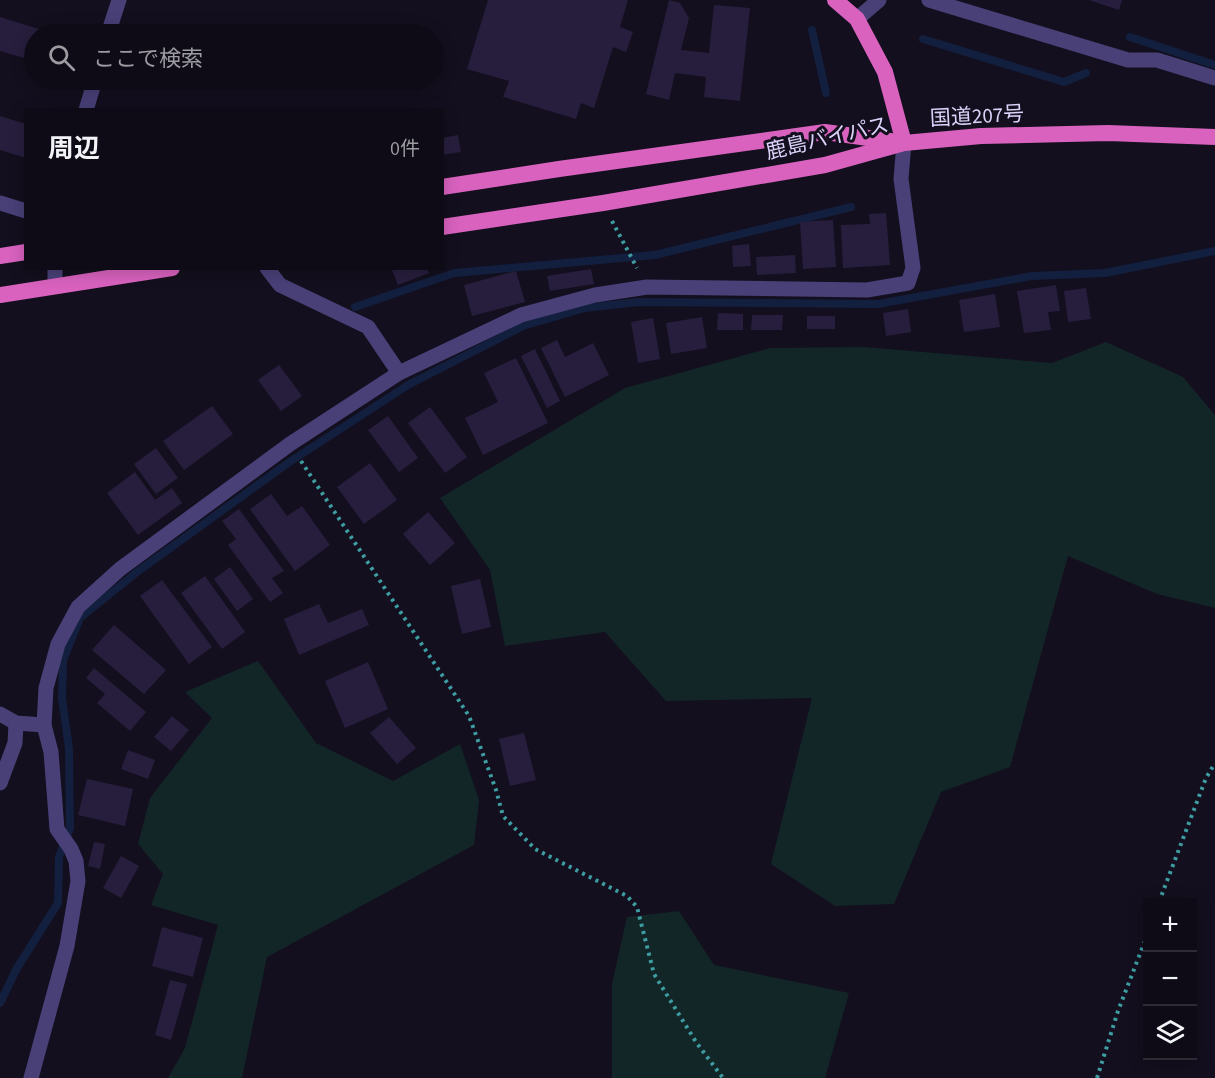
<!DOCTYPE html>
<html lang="ja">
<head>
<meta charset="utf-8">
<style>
  :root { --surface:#0e0b16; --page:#17141f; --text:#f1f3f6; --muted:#9b9ba1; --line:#2e2b35 }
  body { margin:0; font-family:"Source Sans 3","Noto Sans JP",sans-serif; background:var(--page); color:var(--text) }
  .controls { position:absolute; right:18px; bottom:18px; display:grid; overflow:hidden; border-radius:0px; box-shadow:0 3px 15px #0003 }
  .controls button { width:54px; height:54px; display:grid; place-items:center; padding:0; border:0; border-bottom:2px solid var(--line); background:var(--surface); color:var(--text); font:30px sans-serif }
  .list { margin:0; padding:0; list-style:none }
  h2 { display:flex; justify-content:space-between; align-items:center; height:78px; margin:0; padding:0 24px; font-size:26px }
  h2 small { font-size:20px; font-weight:400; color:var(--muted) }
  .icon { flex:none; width:33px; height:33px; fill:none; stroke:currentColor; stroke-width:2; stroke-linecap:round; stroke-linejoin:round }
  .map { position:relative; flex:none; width:1215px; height:1078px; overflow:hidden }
  .search { position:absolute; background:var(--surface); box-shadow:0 3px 15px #0003; left:24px; top:24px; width:420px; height:66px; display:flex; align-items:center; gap:15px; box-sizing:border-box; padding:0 21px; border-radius:33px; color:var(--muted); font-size:22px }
  .panel { position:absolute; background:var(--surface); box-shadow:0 3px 15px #0003; left:24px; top:108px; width:420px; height:162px; border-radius:0px }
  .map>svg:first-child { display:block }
</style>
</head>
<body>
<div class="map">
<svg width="1215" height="1078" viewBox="0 0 1215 1078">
  <rect width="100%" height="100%" fill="#130f1e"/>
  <!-- green -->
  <g fill="#132627">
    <path d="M1106 342 1183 377 1215 415V608L1157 594 1068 556 1010 767 941 792 894 904 835 906 771 864 812 698 666 701 605 632 505 646 490 570 440 498 625 388 770 348 863 347 1052 363Z"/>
    <path d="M258 661 316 743 393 781 460 744 479 800 474 845 267 957 242 1078H168L185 1048 218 925 151 905 163 874 138 844 150 798 212 718 185 692Z"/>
    <path d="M679 911 714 965 849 993 825 1078H612V984L627 917Z"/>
  </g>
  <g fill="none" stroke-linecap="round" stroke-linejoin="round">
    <!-- stream -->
    <g stroke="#131f3e" stroke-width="8">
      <path d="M812 30 826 93"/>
      <path d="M1130 37 1215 65"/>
      <path d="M923 39 1064 82 1086 73"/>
      <path d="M355 307 454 273 655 255 851 207"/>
      <path d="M0 1003 17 968 58 903 59 857 70 828 69 749 62 698 63 660 80 618 137 572 288 463 408 385 523 326 585 308 639 302 878 304 1032 276 1105 273 1215 251"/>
    </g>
  </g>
  <!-- building -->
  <g fill="#271e3d">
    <path d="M488 0H628L620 27 633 32 626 52 613 47 594 108 581 103 576 119 503 97 509 81 467 69Z"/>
    <path d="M669 0 680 3 689 18 681 50 709 53 714 5 750 8 740 101 704 97 706 77 675 73 669 100 646 94Z"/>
    <path d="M1089 0H1122L1119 10Z"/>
    <path d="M0 17 55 34H34V61L0 51Z"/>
    <path d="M184 26 208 34H181Z"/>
    <path d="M212 80H238L235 87Z"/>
    <path d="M0 116 26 124V158L0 150Z"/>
    <path d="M458 135 461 152 442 155V138Z"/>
    <path d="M886 213 890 265 843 268 841 225 870 224 869 214Z"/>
    <path d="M833 220 836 267 803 269 800 222Z"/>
    <path d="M749 244 751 266 733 267 732 246Z"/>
    <path d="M795 255 796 273 757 275 756 257Z"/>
    <path d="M397 268H426L429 273 398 285 392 270Z"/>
    <path d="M591 269 594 284 550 291 547 276Z"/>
    <path d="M516 271 525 302 472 316 464 285Z"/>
    <path d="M1056 285 1060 311 1048 312 1051 330 1024 333 1017 291Z"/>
    <path d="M1086 288 1091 319 1068 322 1064 291Z"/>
    <path d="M995 294 1000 327 964 332 959 300Z"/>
    <path d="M908 309 911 332 886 336 883 313Z"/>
    <path d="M718 313 743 314V330H717Z"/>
    <path d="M752 315H783L782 330H751Z"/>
    <rect x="807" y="316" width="28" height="13"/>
    <path d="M702 317 707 348 671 354 666 323Z"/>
    <path d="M653 318 660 359 638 363 631 322Z"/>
    <path d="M557 340 565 357 593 343 609 375 565 397 541 348Z"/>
    <path d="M535 349 560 401 547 408 521 356Z"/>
    <path d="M516 358 548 423 483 455 465 418 498 402 484 373Z"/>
    <path d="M279 365 302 396 281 411 258 380Z"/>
    <path d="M212 406 233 434 184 470 163 441Z"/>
    <path d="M430 407 467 457 445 473 408 423Z"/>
    <path d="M388 416 418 458 399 472 368 430Z"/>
    <path d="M156 448 178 478 156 494 134 464Z"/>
    <path d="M370 463 397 500 364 524 337 487Z"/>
    <path d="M135 472 155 500 172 488 182 503 138 535 107 493Z"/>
    <path d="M271 494 287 516 302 506 330 545 295 571 250 509Z"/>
    <path d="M239 509 284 571 272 578 283 593 270 602 228 545 236 539 222 521Z"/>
    <path d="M428 512 455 543 430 565 403 534Z"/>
    <path d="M230 567 253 599 237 611 214 579Z"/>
    <path d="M205 576 245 632 222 649 181 593Z"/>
    <path d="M480 579 491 627 462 634 451 586Z"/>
    <path d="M162 580 212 647 189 664 140 596Z"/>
    <path d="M319 604 328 623 362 609 369 625 299 655 284 619Z"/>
    <path d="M114 625 166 670 144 694 92 650Z"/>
    <path d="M368 662 388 709 345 728 325 681Z"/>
    <path d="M94 668 146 712 130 731 97 703 105 694 86 678Z"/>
    <path d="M172 716 189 730 171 751 154 737Z"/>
    <path d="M389 717 416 748 397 764 370 733Z"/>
    <path d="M524 733 536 780 510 786 499 739Z"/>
    <path d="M128 750 155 760 148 779 121 769Z"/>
    <path d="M87 779 133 789 125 826 78 815Z"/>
    <path d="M94 842 105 844 100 869 88 866Z"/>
    <path d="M121 856 139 866 121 898 103 888Z"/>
    <path d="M162 927 203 938 193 977 152 966Z"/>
    <path d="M170 980 187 984 171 1040 155 1035Z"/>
  </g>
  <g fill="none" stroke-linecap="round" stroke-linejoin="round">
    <!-- path -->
    <g stroke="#3d9da2" stroke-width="4" stroke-dasharray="3 4.5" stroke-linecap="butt">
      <path d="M612 221 637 268"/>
      <path d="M301 461 469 716 496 790 503 816 535 849 627 896 637 907 654 974 696 1042 723 1078"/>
      <path d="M1159 902 1206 778 1215 763"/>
      <path d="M1097 1078 1118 1011 1148 933"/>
    </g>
    <!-- service -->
    <path stroke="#484077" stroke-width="15" d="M929 0 1128 60H1157L1215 78"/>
    <!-- minor -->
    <g stroke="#484077" stroke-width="15">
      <path d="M108 34 119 0"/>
      <path d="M86 110 95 80"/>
      <path d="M0 203 26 211"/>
      <path d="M55 268V286"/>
      <path d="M267 268 280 285 368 327 399 373"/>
      <path d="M0 714 16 723 44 725"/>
      <path d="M0 783 15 743 16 723"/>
      <path d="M31 1078 67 946 78 881 76 861 71 849 57 829 51 752 44 725 46 688 58 644 78 607 120 569 290 444 399 373 521 315 595 295 647 287 867 290 908 283 913 268 901 179 904 143"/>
    </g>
    <!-- tertiary -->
    <path stroke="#484077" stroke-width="15" d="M857 19 879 0"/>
    <!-- trunk -->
    <g stroke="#d862be" stroke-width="16">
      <path d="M835 0 857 19 885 72 904 143"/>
      <path d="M442 187 559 169 825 132 897 142"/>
      <path d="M442 227 603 203 825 165 904 143 981 136 1108 133 1215 137"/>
      <path d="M0 256 26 252"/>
      <path d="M0 295 172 268"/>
    </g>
  </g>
  <g text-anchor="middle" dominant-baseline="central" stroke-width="6" stroke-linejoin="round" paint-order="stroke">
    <!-- street labels -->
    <g font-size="21" fill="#dbd2f9" stroke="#130f1e">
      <text transform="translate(977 116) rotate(-3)">国道207号</text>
      <text transform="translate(827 138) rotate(-13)">鹿島バイパス</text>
    </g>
  </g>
</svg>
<div class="controls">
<button>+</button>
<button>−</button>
<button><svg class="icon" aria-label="layers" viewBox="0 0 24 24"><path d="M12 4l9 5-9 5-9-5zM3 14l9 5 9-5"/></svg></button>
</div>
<div class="search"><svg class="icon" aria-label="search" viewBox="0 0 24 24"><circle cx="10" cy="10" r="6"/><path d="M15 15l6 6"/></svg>ここで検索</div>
<section class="panel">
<h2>周辺<small>0件</small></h2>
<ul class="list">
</ul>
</section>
</div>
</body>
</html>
